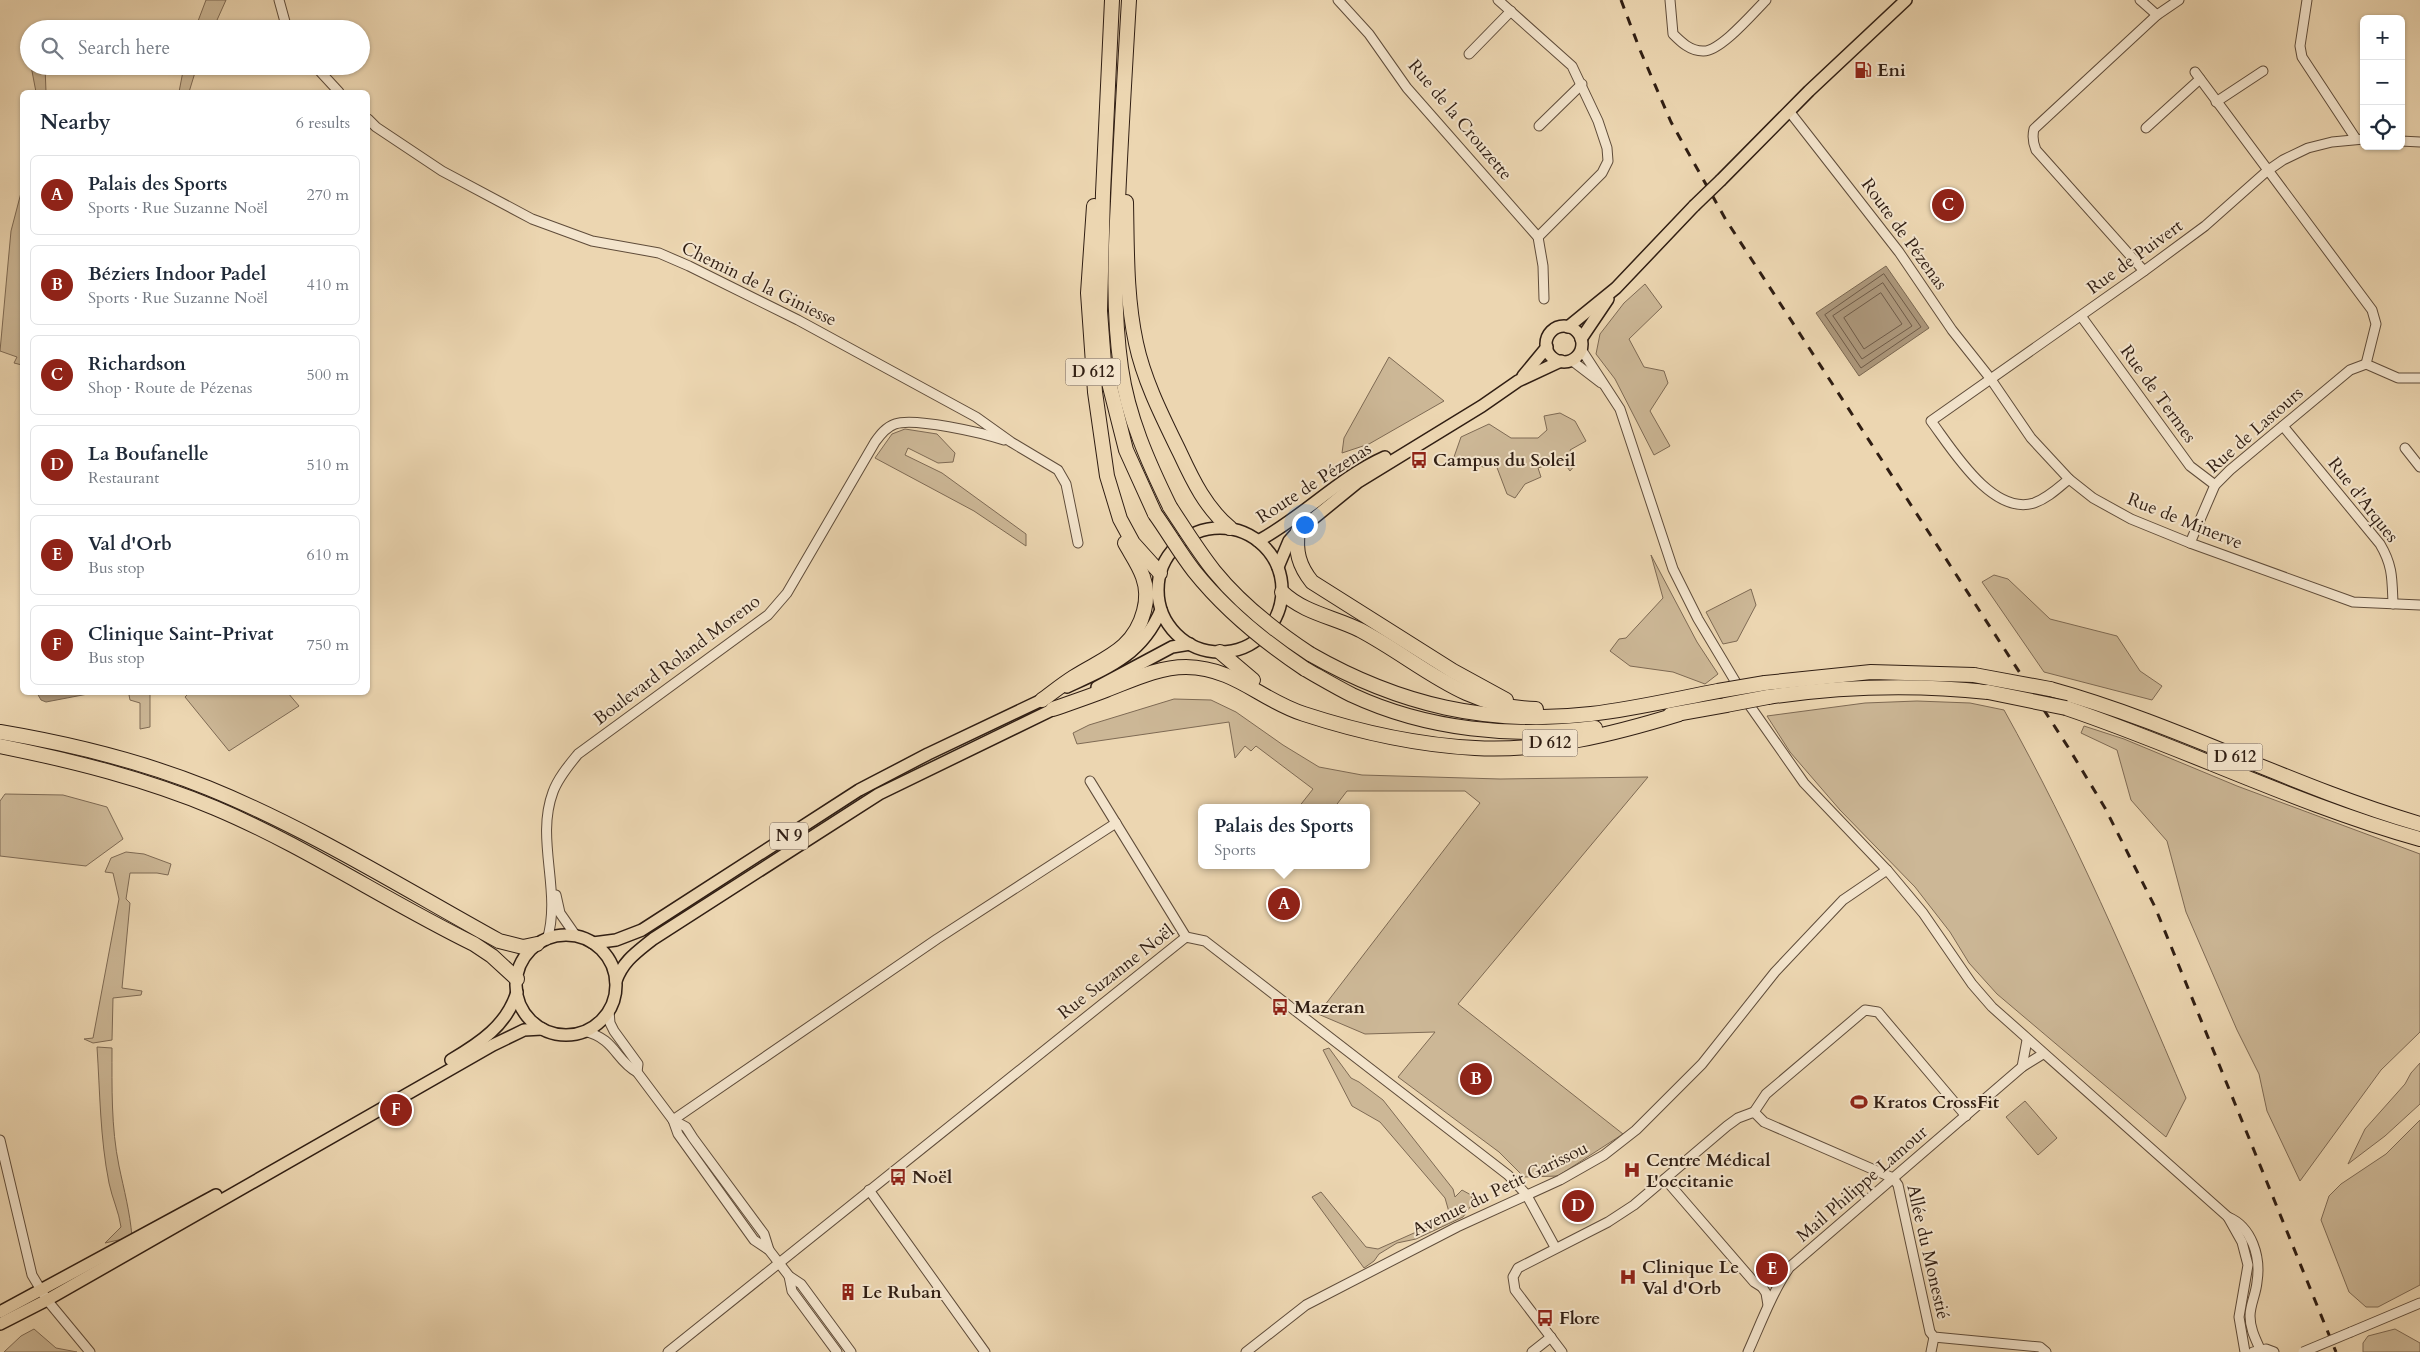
<!DOCTYPE html>
<html lang="en">
<head>
<meta charset="utf-8">
<style>
  :root { --surface:#fff; --page:#f2f2f3; --text:#1f2937; --muted:#747a83; --line:#e0e1e3; --accent:#8f2418 }
  body { margin:0; font-family:Cardo,serif; background:var(--page); color:var(--text) }
  .controls { position:absolute; right:15px; top:15px; display:grid; overflow:hidden; border-radius:8px; box-shadow:0 1px 4px #0004 }
  .controls button { width:45px; height:45px; display:grid; place-items:center; padding:0; border:0; border-bottom:1px solid var(--line); background:var(--surface); color:var(--text); font:25px sans-serif }
  .you { position:absolute; left:1304px; top:524px; width:18px; height:18px; margin:-12px; border:4px solid #fff; border-radius:50%; background:#1a73e8; box-shadow:0 0 0 8px #1a73e833 }
  .badge { display:grid; place-items:center; width:32px; height:32px; border-radius:50%; background:var(--accent); color:#fff; font-size:16px; font-weight:700 }
  .pin { position:absolute; translate:-50% -50%; border:2px solid #fff; box-shadow:0 1px 5px #0006 }
  .popup { position:absolute; left:1198px; top:804px; width:172px; height:65px; box-sizing:border-box; display:grid; place-content:center; border-radius:8px; background:var(--surface); filter:drop-shadow(0 1px 4px #0005); font-size:16px; white-space:nowrap; color:var(--muted) }
  .popup b { font-size:19px; color:var(--text) }
  .popup::after { content:''; position:absolute; left:50%; top:100%; margin-left:-10px; border:10px solid transparent; border-top-color:var(--surface) }
  .list { margin:0; padding:0; list-style:none }
  h2 { display:flex; justify-content:space-between; align-items:center; height:65px; margin:0; padding:0 20px; font-size:21px }
  h2 small { font-size:16px; font-weight:400; color:var(--muted) }
  .list li { display:grid; grid-template-columns:32px 1fr auto; gap:15px; align-items:center; box-sizing:border-box; height:80px; margin:0 10px 10px; padding:0 10px; border:1px solid var(--line); border-radius:8px }
  .list b { display:block; font-size:19px; white-space:nowrap }
  .list p { margin:0; font-size:16px; white-space:nowrap; color:var(--muted) }
  .list em { font-size:16px; font-style:normal; color:var(--muted) }
  .icon { flex:none; width:28px; height:28px; fill:none; stroke:currentColor; stroke-width:2; stroke-linecap:round; stroke-linejoin:round }
  .map { position:relative; flex:none; width:2420px; height:1352px; overflow:hidden }
  .search { position:absolute; background:var(--surface); box-shadow:0 1px 4px #0004; left:20px; top:20px; width:350px; height:55px; display:flex; align-items:center; gap:12px; box-sizing:border-box; padding:0 18px; border-radius:28px; color:var(--muted); font-size:19px }
  .panel { position:absolute; background:var(--surface); box-shadow:0 1px 4px #0004; left:20px; top:90px; width:350px; height:605px; border-radius:8px }
  .map>svg:first-child { display:block }
</style>
</head>
<body>
<div class="map">
<svg width="2420" height="1352" viewBox="0 0 2420 1352">
  <rect width="100%" height="100%" fill="#ecd6b1"/>
  <filter id="stains"><feTurbulence type="fractalNoise" baseFrequency=".004" numOctaves="4"/><feColorMatrix values="0 0 0 0 .2 0 0 0 0 .09 0 0 0 0 .02 0 0 0 .5 -.17"/></filter>
  <radialGradient id="worn" r=".72"><stop offset=".6" stop-color="#630" stop-opacity="0"/><stop offset="1" stop-color="#630" stop-opacity=".3"/></radialGradient>
  <!-- green -->
  <g fill="#ccb796" stroke="#7e6a54">
    <path d="M206 0H226L213 29H195Z"/>
    <path d="M31 66H45L46 92H36Z"/>
    <path d="M184 66H197L189 92H179Z"/>
    <path d="M22 189V365L14 363 17 357 0 351 11 231Z"/>
    <path d="M1645 284 1662 307 1629 339 1644 367 1664 371 1668 383 1650 411 1670 446 1654 455 1615 379 1596 354 1600 334 1624 303Z"/>
    <path d="M1389 357 1444 401 1369 444 1342 453 1344 438Z"/>
    <path d="M1560 413 1575 421 1586 441 1570 450 1575 465 1570 471 1562 460 1538 468 1541 477 1525 484 1515 498 1507 494 1496 465 1483 467 1454 457 1461 437 1489 424 1511 438H1538L1547 430 1544 416Z"/>
    <path d="M905 429 937 434 955 453 953 462 938 463 908 448 905 455 942 473 1026 534V546L974 511 875 458 892 434Z"/>
    <path d="M1651 555 1697 642 1718 674 1705 684 1673 672 1630 666 1610 651 1619 639 1626 638 1663 598Z"/>
    <path d="M1994 575 2008 579 2050 619 2117 636 2140 671 2162 686 2152 700 2044 672 1982 582Z"/>
    <path d="M1751 589 1756 605 1737 641 1723 644 1706 612Z"/>
    <path d="M132 693H150V727L140 729V703L130 700 129 695Z"/>
    <path d="M189 693H288L299 706 229 751 185 697Z"/>
    <path d="M1174 699 1211 700 1236 712 1283 745 1319 767 1362 775 1500 779 1648 777 1458 1004 1623 1134 1558 1176 1524 1177 1499 1152 1398 1077 1435 1032 1365 1034 1318 1014 1480 803 1465 791H1347L1334 808H1298L1313 789 1256 746 1251 751 1245 746 1235 758 1229 722 1077 744 1073 733 1089 725Z"/>
    <path d="M1917 701 1970 703 2004 710C2074 835 2130 966 2186 1098L2166 1137 1997 994 1969 963 1950 932 1915 887 1840 810 1790 752 1767 716 1865 703Z"/>
    <path d="M2084 726 2124 739 2237 786 2420 854V1032L2381 1070 2300 1181 2267 1111 2259 1074 2237 1030 2186 912 2167 841 2131 800 2117 750 2081 733Z"/>
    <path d="M5 794 63 795 107 807 123 839 86 866 0 856V801Z"/>
    <path d="M126 852 144 854 171 864 168 875 157 873H130L126 899 130 903 122 988 142 991 141 995 113 998 112 1040 93 1043 84 1039 93 1038 119 899 113 873 105 872 111 858Z"/>
    <path d="M97 1047 112 1048C112 1087 111 1127 119 1166 124 1190 130 1212 132 1237L105 1243 121 1227C119 1212 112 1198 109 1183 100 1138 100 1092 97 1047Z"/>
    <path d="M1329 1048 1351 1078 1359 1082 1383 1100 1453 1189 1455 1197 1462 1190 1471 1195 1473 1203 1463 1217 1416 1239 1397 1243 1379 1254 1374 1261 1364 1268 1312 1197 1321 1192 1366 1247 1378 1249 1432 1225 1449 1212 1445 1198 1380 1122 1352 1106 1323 1050Z"/>
    <path d="M2420 1063V1104L2385 1136 2348 1164 2365 1129 2405 1084 2411 1073Z"/>
    <path d="M2025 1101 2057 1138 2038 1155 2006 1117Z"/>
    <path d="M2420 1120V1285L2378 1307H2366L2349 1292 2321 1220 2329 1196 2341 1184 2386 1154Z"/>
    <path d="M34 1329 56 1348 77 1352H4L21 1336Z"/>
    <path d="M2395 1329 2420 1343V1352H2363V1343L2368 1336Z"/>
  </g>
  <!-- water -->
  <g fill="#ac977b" stroke="#7a6751">
    <path d="M1886 266 1929 328 1859 376 1816 313Z"/>
    <path d="M37 693V692L93 693 46 702 41 700Z"/>
  </g>
  <g fill="none" stroke-linecap="round" stroke-linejoin="round">
    <!-- shore -->
    <g stroke="#6e5a47" stroke-width="1">
      <path d="M1884 274 1921 327 1861 368 1825 315Z"/>
      <path d="M1883 283 1912 326 1862 359 1833 316Z"/>
      <path d="M1881 293 1902 324 1864 349 1844 318Z"/>
    </g>
    <!-- minor casing -->
    <g stroke="#5f4c3a" stroke-width="11">
      <g id="minor">
        <path d="M279 0 287 29"/>
        <path d="M1338 0 1369 34 1407 88 1538 237 1543 266 1544 299"/>
        <path d="M1498 0 1572 66 1598 121 1607 148 1608 161 1602 173 1538 237"/>
        <path d="M1670 0 1673 34C1681 42 1690 51 1703 51 1720 52 1753 13 1766 0"/>
        <path d="M2140 0 2157 15"/>
        <path d="M2307 0 2300 46 2302 57 2356 139"/>
        <path d="M1469 54 1511 11"/>
        <path d="M315 66 339 92"/>
        <path d="M2195 72 2372 310 2376 324 2366 364 2398 378H2420"/>
        <path d="M2216 102 2263 71"/>
        <path d="M1789 111 1899 252 1952 330 1990 378 2031 438 2069 479 2093 498 2131 519 2190 543 2353 602 2420 605"/>
        <path d="M368 119 376 127 442 171 532 219 592 241 659 253 689 266 798 320 976 417 1011 442 1058 470 1066 484 1078 543"/>
        <path d="M1539 126 1582 84"/>
        <path d="M2146 128 2200 79"/>
        <path d="M2401 141 2420 142"/>
        <path d="M2144 271 2036 150C2033 143 2032 137 2034 129L2157 15 2179 0"/>
        <path d="M2081 316 2190 466 2215 485"/>
        <path d="M1581 349 1620 409 1673 569 1698 619 1750 706 1804 783 1887 870 1923 913 1972 984 1992 1007 2228 1217C2252 1227 2261 1257 2257 1282 2256 1294 2250 1305 2250 1316 2250 1328 2255 1338 2260 1349"/>
        <path d="M1571 360 1601 383"/>
        <path d="M2283 426 2380 544C2393 566 2392 579 2393 604"/>
        <path d="M2405 448 2420 467"/>
        <path d="M2069 479C2058 488 2048 498 2034 503 1992 516 1952 449 1931 421L2144 271 2205 226 2267 171 2283 160 2308 148 2332 142 2364 139"/>
        <path d="M2190 543 2215 485 2230 470 2350 370 2366 364"/>
        <path d="M1090 781 1186 937"/>
        <path d="M556 895 560 913 576 936"/>
        <path d="M547 940C562 891 535 840 553 792 558 778 569 765 578 754L768 615 787 593 875 442C880 435 886 427 895 424 914 417 983 433 1004 440"/>
        <path d="M609 1011 610 1023 614 1031 638 1064 637 1072"/>
        <path d="M584 1031C616 1039 615 1060 637 1072L673 1120 678 1134 754 1240 769 1250 789 1276 801 1284 851 1352"/>
        <path d="M2022 1067 2027 1040"/>
        <path d="M1754 1112 1766 1094 1865 1010 1878 1012 1966 1116"/>
        <path d="M673 1120 937 939 1116 823"/>
        <path d="M673 1120 686 1127 693 1138 764 1234 769 1250"/>
        <path d="M0 1140 32 1275 47 1300 90 1352"/>
        <path d="M1665 1179 1754 1282 1762 1287"/>
        <path d="M869 1190 985 1352"/>
        <path d="M2228 1217 2242 1242 2248 1265 2239 1317 2245 1352"/>
        <path d="M789 1276 792 1291 837 1352"/>
        <path d="M1768 1305 1766 1293 1762 1287 1765 1279 1791 1266 2022 1067 2043 1054"/>
        <path d="M2351 1332 2420 1303"/>
        <path d="M668 1352 1186 937 1205 941 1508 1175 1526 1194 1555 1247"/>
        <path d="M1246 1352 1306 1305 1457 1227 1560 1180 1604 1155 1636 1130 1702 1064 1775 972 1843 900 1887 870"/>
        <path d="M1532 1352 1551 1337"/>
        <path d="M1562 1352 1515 1290 1513 1277 1518 1268 1608 1222 1634 1205 1727 1126 1738 1118 1754 1112 1764 1122 1893 1178 1898 1185 1930 1332 1934 1337 2040 1347 2046 1352"/>
        <path d="M1748 1352C1761 1323 1772 1293 1789 1268"/>
        <path d="M1931 1352 1934 1337"/>
        <path d="M2253 1352 2266 1349 2274 1352"/>
      </g>
    </g>
    <!-- major casing -->
    <g stroke="#301e13" stroke-width="14">
      <g id="major">
        <path d="M1721 180 1809 91 1906 0"/>
        <circle cx="1564" cy="344" r="18"/>
        <path d="M1568 327 1616 288 1694 206"/>
        <path d="M1581 339 1608 299"/>
        <path d="M1523 376 1547 347"/>
        <circle cx="1220" cy="590" r="62"/>
        <path d="M1258 541C1303 517 1338 478 1385 457"/>
        <path d="M1278 567 1289 541 1298 531 1358 482 1482 406 1518 381 1561 361"/>
        <path d="M1067 687C1108 668 1142 655 1161 610"/>
        <path d="M1097 687 1172 647 1190 644"/>
        <circle cx="566" cy="985" r="50"/>
        <path d="M593 943 616 940 642 930 859 790 928 754 1048 697"/>
        <path d="M616 981C623 961 637 952 653 939L879 794 1060 706"/>
        <path d="M451 1060C480 1043 507 1025 517 992"/>
        <path d="M0 1312 216 1195"/>
        <path d="M0 1324 47 1300 493 1045 524 1030 542 1029"/>
      </g>
    </g>
    <!-- highway casing -->
    <g stroke="#301e13" stroke-width="16">
      <g id="highway">
        <path d="M1112 0 1103 193 1100 311 1104 363 1126 450 1155 514"/>
        <path d="M1129 0C1125 67 1121 134 1118 201 1115 256 1113 312 1121 368 1128 417 1148 462 1170 507"/>
        <path d="M1126 202C1127 249 1126 297 1136 343 1144 381 1163 418 1180 453 1193 481 1206 508 1230 528"/>
        <path d="M1094 206 1088 293 1095 392 1107 476 1120 519 1133 543 1160 573"/>
        <path d="M1298 531C1295 551 1299 566 1312 582L1453 671 1506 700"/>
        <path d="M1282 592C1304 613 1334 617 1360 630 1422 663 1461 707 1536 709"/>
        <path d="M1220 652 1253 680"/>
        <path d="M1310 654C1399 705 1489 726 1591 714 1634 709 1676 699 1718 691"/>
        <path d="M1305 669C1321 678 1336 687 1352 695 1427 730 1513 738 1595 728"/>
        <path d="M1765 683 1871 672 1974 675"/>
        <path d="M2050 689C2177 724 2293 787 2420 824"/>
        <path d="M1768 697C1842 686 1914 684 1988 692"/>
        <path d="M1042 700C1053 692 1063 684 1074 677 1104 658 1134 650 1144 611 1147 600 1147 588 1143 577 1139 565 1131 554 1125 543"/>
        <path d="M2066 708C2185 748 2298 805 2420 839"/>
        <path d="M1053 709C1070 703 1088 697 1106 690 1132 680 1158 667 1186 667 1236 668 1260 700 1304 714 1359 732 1417 745 1475 748 1543 752 1614 734 1679 714"/>
        <path d="M1670 715 1726 705"/>
        <path d="M0 732C71 744 141 761 208 788 309 829 403 888 499 941L523 947 537 944"/>
        <path d="M0 746C74 761 146 779 215 808 305 846 386 901 474 944L492 956 517 979"/>
      </g>
    </g>
    <!-- minor -->
    <use href="#minor" stroke="#f3e4cc" stroke-width="9"/>
    <!-- major -->
    <use href="#major" stroke="#ecd6b1" stroke-width="11"/>
    <!-- highway -->
    <use href="#highway" stroke="#ecd6b1" stroke-width="14"/>
    <!-- rail -->
    <path stroke="#301e13" stroke-width="3" stroke-dasharray="9 9" stroke-linecap="butt" d="M1621 0 1640 50 1671 122 1726 220 2068 747 2105 808 2155 907 2336 1352"/>
    <!-- minor-bridge casing -->
    <g stroke="#5f4c3a" stroke-width="11" stroke-linecap="butt">
      <path id="minor-bridge" d="M2303 1352 2351 1332"/>
    </g>
    <!-- major-bridge casing -->
    <g stroke="#301e13" stroke-width="14" stroke-linecap="butt">
      <path id="major-bridge" d="M1694 206 1721 180"/>
    </g>
    <!-- highway-bridge casing -->
    <g stroke="#301e13" stroke-width="16" stroke-linecap="butt">
      <g id="highway-bridge">
        <path d="M1170 507C1184 528 1198 551 1214 571 1240 603 1275 631 1310 654"/>
        <path d="M1155 514C1168 532 1180 553 1194 571 1226 611 1263 641 1305 669"/>
        <path d="M1974 675 2050 689"/>
        <path d="M1718 691 1765 683"/>
        <path d="M1988 692 2066 708"/>
        <path d="M1726 705 1768 697"/>
      </g>
    </g>
    <!-- minor-bridge -->
    <use href="#minor-bridge" stroke="#f3e4cc" stroke-width="9"/>
    <!-- major-bridge -->
    <use href="#major-bridge" stroke="#ecd6b1" stroke-width="11"/>
    <!-- highway-bridge -->
    <use href="#highway-bridge" stroke="#ecd6b1" stroke-width="14"/>
  </g>
  <!-- icons -->
  <defs>
    <g id="fuel-bare" transform="scale(1.35)"><path d="M-5.5-6h7V0h2V4h1.3V-2.5L3-4.5l.8-.8L6-3V5H2.5V1h-1V6h-7ZM-4.2-4.7v3.2H.2V-4.7Z" fill="#8f2418" stroke="#f3e4cc" stroke-width="2.5" paint-order="stroke"/></g>
    <g id="bus-bare" transform="scale(1.35)"><path d="M-5-6H5V4H4V6H2V4H-2V6H-4V4H-5ZM-3.5-4V0h7V-4ZM-3.5 1.2v1.5H-2V1.2ZM2 1.2v1.5H3.5V1.2Z" fill="#8f2418" stroke="#f3e4cc" stroke-width="2.5" paint-order="stroke"/></g>
    <g id="stadium-bare" transform="scale(1.35)"><path d="M0-5a6.5 5 0 1 0 0 10a6.5 5 0 1 0 0-10ZM-3.5-1.8h7v3.6h-7Z" fill="#8f2418" stroke="#f3e4cc" stroke-width="2.5" paint-order="stroke"/></g>
    <g id="hospital-bare" transform="scale(1.35)"><path d="M-5-5h3v3.5h4V-5h3V5h-3V1.5h-4V5h-3Z" fill="#8f2418" stroke="#f3e4cc" stroke-width="2.5" paint-order="stroke"/></g>
    <g id="building-bare" transform="scale(1.35)"><path d="M-4-6H4V6H1V3H-1V6H-4ZM-2.5-4.3h1.7v1.8h-1.7ZM.8-4.3h1.7v1.8H.8ZM-2.5-1h1.7V.8h-1.7ZM.8-1h1.7V.8H.8Z" fill="#8f2418" stroke="#f3e4cc" stroke-width="2.5" paint-order="stroke"/></g>
  </defs>
  <g fill-rule="evenodd">
    <use href="#fuel-bare" x="1863" y="70"/>
    <use href="#bus-bare" x="1419" y="460"/>
    <use href="#bus-bare" x="1280" y="1007"/>
    <use href="#stadium-bare" x="1859" y="1102"/>
    <use href="#hospital-bare" x="1632" y="1170"/>
    <use href="#bus-bare" x="898" y="1177"/>
    <use href="#hospital-bare" x="1628" y="1277"/>
    <use href="#building-bare" x="848" y="1292"/>
    <use href="#bus-bare" x="1545" y="1318"/>
  </g>
  <g text-anchor="middle" dominant-baseline="central" stroke-width="4" stroke-linejoin="round" paint-order="stroke">
    <!-- shield labels -->
    <g fill="#f3e4cc" stroke="#6a594a" stroke-width="1">
      <rect x="1065.5" y="358.5" width="55" height="27" rx="4"/>
      <rect x="1522.5" y="729.5" width="55" height="27" rx="4"/>
      <rect x="2207.5" y="743.5" width="55" height="27" rx="4"/>
      <rect x="770" y="822.5" width="38" height="27" rx="4"/>
    </g>
    <g font-size="16" font-weight="bold" fill="#301e13">
      <text x="1093" y="372">D 612</text>
      <text x="1550" y="743">D 612</text>
      <text x="2235" y="757">D 612</text>
      <text x="789" y="836">N 9</text>
    </g>
    <!-- poi labels -->
    <g font-size="18" font-weight="bold" fill="#301e13" stroke="#f3e4cc" text-anchor="start">
      <text x="1877" y="70">Eni</text>
      <text x="1433" y="460">Campus du Soleil</text>
      <text x="1294" y="1007">Mazeran</text>
      <text x="1873" y="1102">Kratos CrossFit</text>
      <text x="1646" y="1160">Centre Médical<tspan x="1646" dy="21">L'occitanie</tspan></text>
      <text x="912" y="1177">Noël</text>
      <text x="1642" y="1267">Clinique Le<tspan x="1642" dy="21">Val d'Orb</tspan></text>
      <text x="862" y="1292">Le Ruban</text>
      <text x="1559" y="1318">Flore</text>
    </g>
    <!-- street labels -->
    <g font-size="18" fill="#301e13" stroke="#f3e4cc">
      <text transform="translate(1460 120) rotate(50)">Rue de la Crouzette</text>
      <text transform="translate(1904 234) rotate(54)">Route de Pézenas</text>
      <text transform="translate(2135 257) rotate(-36)">Rue de Puivert</text>
      <text transform="translate(759 284) rotate(26)">Chemin de la Giniesse</text>
      <text transform="translate(2158 394) rotate(54)">Rue de Termes</text>
      <text transform="translate(2255 430) rotate(-41)">Rue de Lastours</text>
      <text transform="translate(1314 483) rotate(-33)">Route de Pézenas</text>
      <text transform="translate(2363 500) rotate(52)">Rue d'Arques</text>
      <text transform="translate(2185 521) rotate(22)">Rue de Minerve</text>
      <text transform="translate(677 660) rotate(-37)">Boulevard Roland Moreno</text>
      <text transform="translate(1116 972) rotate(-38)">Rue Suzanne Noël</text>
      <text transform="translate(1862 1184) rotate(-41)">Mail Philippe Lamour</text>
      <text transform="translate(1500 1189) rotate(-26)">Avenue du Petit Garissou</text>
      <text transform="translate(1928 1252) rotate(77)">Allée du Monestié</text>
    </g>
  </g>
  <rect width="100%" height="100%" filter="url(#stains)"/>
  <rect width="100%" height="100%" fill="url(#worn)"/>
</svg>
<div class="controls">
<button>+</button>
<button>−</button>
<button><svg class="icon" aria-label="locate" viewBox="0 0 24 24"><circle cx="12" cy="12" r="6"/><path d="M12 2v4M12 18v4M2 12h4M18 12h4"/></svg></button>
</div>
<div class="you"></div>
<div class="pin badge" style="left:1284px;top:904px">A</div>
<div class="popup"><b>Palais des Sports</b>Sports</div>
<div class="pin badge" style="left:1476px;top:1079px">B</div>
<div class="pin badge" style="left:1948px;top:205px">C</div>
<div class="pin badge" style="left:1578px;top:1206px">D</div>
<div class="pin badge" style="left:1772px;top:1269px">E</div>
<div class="pin badge" style="left:396px;top:1110px">F</div>
<div class="search"><svg class="icon" aria-label="search" viewBox="0 0 24 24"><circle cx="10" cy="10" r="6"/><path d="M15 15l6 6"/></svg>Search here</div>
<section class="panel">
<h2>Nearby<small>6 results</small></h2>
<ul class="list">
<li><span class="badge">A</span><div><b>Palais des Sports</b><p>Sports · Rue Suzanne Noël</p></div><em>270 m</em></li>
<li><span class="badge">B</span><div><b>Béziers Indoor Padel</b><p>Sports · Rue Suzanne Noël</p></div><em>410 m</em></li>
<li><span class="badge">C</span><div><b>Richardson</b><p>Shop · Route de Pézenas</p></div><em>500 m</em></li>
<li><span class="badge">D</span><div><b>La Boufanelle</b><p>Restaurant</p></div><em>510 m</em></li>
<li><span class="badge">E</span><div><b>Val d'Orb</b><p>Bus stop</p></div><em>610 m</em></li>
<li><span class="badge">F</span><div><b>Clinique Saint-Privat</b><p>Bus stop</p></div><em>750 m</em></li>
</ul>
</section>
</div>
</body>
</html>
